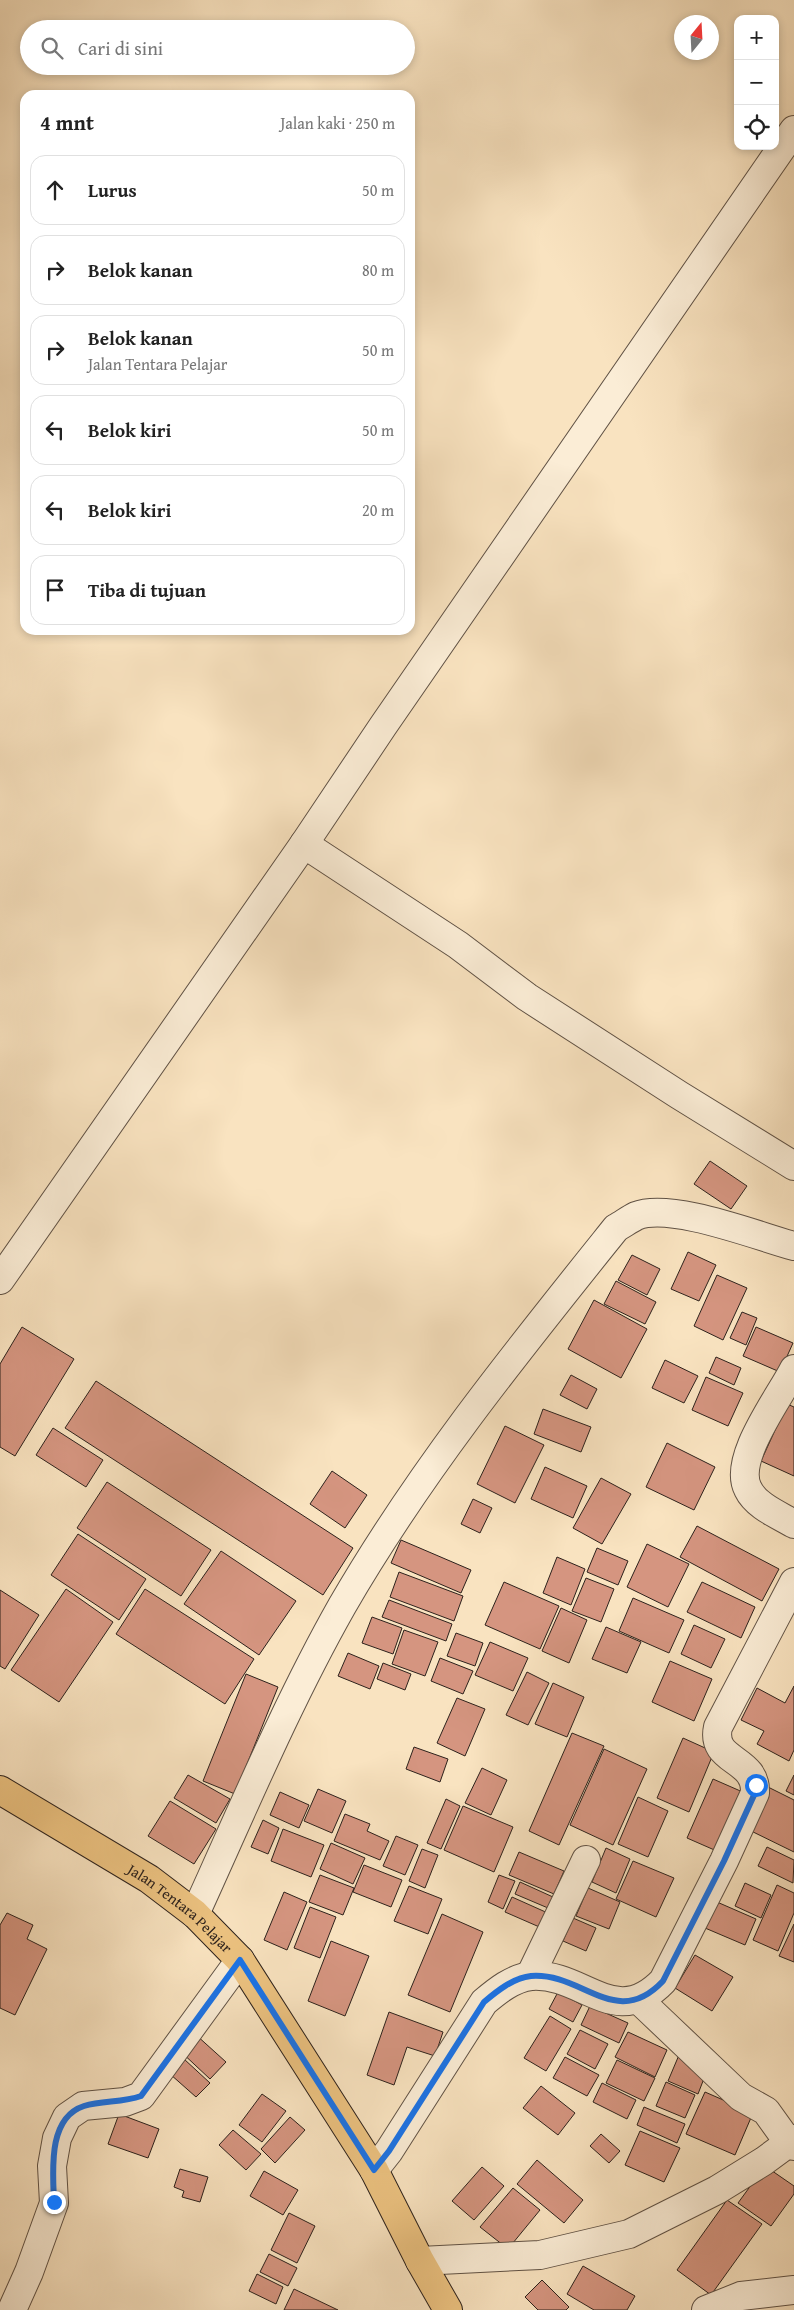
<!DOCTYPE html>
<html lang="id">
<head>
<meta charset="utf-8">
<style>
  :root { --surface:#fff; --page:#f6f6f6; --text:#222; --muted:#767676; --line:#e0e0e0 }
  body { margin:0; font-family:"Gentium Book Plus",serif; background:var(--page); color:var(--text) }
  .controls { position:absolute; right:15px; top:15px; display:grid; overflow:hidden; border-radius:10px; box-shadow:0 2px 8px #0003 }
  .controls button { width:45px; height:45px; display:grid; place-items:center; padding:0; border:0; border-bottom:1px solid var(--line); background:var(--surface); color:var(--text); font:25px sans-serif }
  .compass { position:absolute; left:674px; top:15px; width:45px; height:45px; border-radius:50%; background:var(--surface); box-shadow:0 2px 8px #0003; rotate:18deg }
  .stop { position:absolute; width:15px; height:15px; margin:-11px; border:4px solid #1a73e8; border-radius:50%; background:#fff }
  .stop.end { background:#1a73e8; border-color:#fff; box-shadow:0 1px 5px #0008 }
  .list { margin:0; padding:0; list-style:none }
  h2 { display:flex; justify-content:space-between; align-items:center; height:65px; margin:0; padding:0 20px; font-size:21px }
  h2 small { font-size:16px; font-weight:400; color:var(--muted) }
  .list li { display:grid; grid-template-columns:32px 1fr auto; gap:15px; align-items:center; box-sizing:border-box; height:70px; margin:0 10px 10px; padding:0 10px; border:1px solid var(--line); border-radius:15px }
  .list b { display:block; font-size:19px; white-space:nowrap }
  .list p { margin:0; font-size:16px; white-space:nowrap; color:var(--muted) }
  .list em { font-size:16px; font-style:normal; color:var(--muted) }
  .icon { flex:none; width:28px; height:28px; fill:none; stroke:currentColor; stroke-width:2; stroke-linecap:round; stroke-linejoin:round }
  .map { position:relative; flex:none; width:794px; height:2310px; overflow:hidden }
  .search { position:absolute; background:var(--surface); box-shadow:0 2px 8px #0003; left:20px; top:20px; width:395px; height:55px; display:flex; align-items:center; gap:12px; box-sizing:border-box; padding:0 18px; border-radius:28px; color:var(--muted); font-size:19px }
  .panel { position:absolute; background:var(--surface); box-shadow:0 2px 8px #0003; left:20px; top:90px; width:395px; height:545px; border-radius:15px }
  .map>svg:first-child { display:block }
</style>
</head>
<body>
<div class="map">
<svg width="794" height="2310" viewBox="0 0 794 2310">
  <rect width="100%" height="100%" fill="#f9e3c0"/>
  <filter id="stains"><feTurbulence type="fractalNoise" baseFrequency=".004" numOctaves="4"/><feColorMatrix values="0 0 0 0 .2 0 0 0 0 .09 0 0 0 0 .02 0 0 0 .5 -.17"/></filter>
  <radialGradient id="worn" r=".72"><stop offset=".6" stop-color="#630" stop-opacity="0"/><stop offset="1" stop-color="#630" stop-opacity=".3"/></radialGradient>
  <!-- building -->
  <g fill="#d59580" stroke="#2d221c">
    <path d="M710 1161 747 1186 731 1209 694 1184Z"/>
    <path d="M688 1252 716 1265 699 1301 671 1289Z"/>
    <path d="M632 1255 660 1269 647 1295 618 1280Z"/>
    <path d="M717 1275 747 1288 723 1340 694 1326Z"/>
    <path d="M616 1281 656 1302 645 1324 604 1304Z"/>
    <path d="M594 1300 647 1329 621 1378 568 1349Z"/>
    <path d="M742 1312 757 1318 746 1345 730 1338Z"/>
    <path d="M22 1327 74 1359 15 1456 0 1447V1364Z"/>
    <path d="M756 1327 793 1343 780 1372 743 1356Z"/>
    <path d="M716 1357 741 1368 734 1385 709 1373Z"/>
    <path d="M665 1360 698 1376 684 1403 652 1388Z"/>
    <path d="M571 1375 597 1389 587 1409 560 1395Z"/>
    <path d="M706 1377 743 1393 728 1426 692 1410Z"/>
    <path d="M96 1381 353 1548 323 1595 65 1428Z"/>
    <path d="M787 1404 794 1407V1476L761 1461Z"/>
    <path d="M543 1409 591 1427 581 1452 534 1434Z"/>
    <path d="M505 1426 544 1445 515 1503 477 1484Z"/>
    <path d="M53 1428 103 1460 86 1487 36 1455Z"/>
    <path d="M667 1443 715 1467 694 1510 646 1487Z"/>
    <path d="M545 1467 587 1486 573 1518 531 1499Z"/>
    <path d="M332 1471 367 1495 345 1528 310 1504Z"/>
    <path d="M601 1478 631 1494 602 1544 573 1528Z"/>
    <path d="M107 1482 211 1550 181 1596 77 1528Z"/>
    <path d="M473 1499 492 1508 480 1533 461 1524Z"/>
    <path d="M697 1526 779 1569 762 1601 680 1557Z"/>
    <path d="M78 1534 146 1579 119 1620 51 1575Z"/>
    <path d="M401 1540 471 1570 461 1593 391 1563Z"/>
    <path d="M647 1544 689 1564 668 1607 627 1587Z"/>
    <path d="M597 1548 628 1561 618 1585 587 1572Z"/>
    <path d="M221 1551 296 1601 259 1655 184 1604Z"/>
    <path d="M557 1557 585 1569 571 1605 543 1593Z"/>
    <path d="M399 1572 463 1596 454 1621 390 1597Z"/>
    <path d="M586 1578 614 1589 601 1622 572 1611Z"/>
    <path d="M504 1582 559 1606 540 1649 485 1625Z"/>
    <path d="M702 1582 755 1607 741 1638 687 1612Z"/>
    <path d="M66 1589 113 1622 59 1702 11 1670Z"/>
    <path d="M145 1589 254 1659 225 1704 116 1634Z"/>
    <path d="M0 1590 39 1615 5 1669 0 1666Z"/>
    <path d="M633 1598 684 1620 669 1653 619 1631Z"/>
    <path d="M389 1600 452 1624 446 1641 382 1617Z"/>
    <path d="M561 1608 587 1620 569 1663 542 1651Z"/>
    <path d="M372 1617 402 1628 393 1654 362 1643Z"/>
    <path d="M694 1625 725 1639 711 1668 681 1654Z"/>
    <path d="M606 1627 641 1642 627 1673 592 1659Z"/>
    <path d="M404 1630 438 1642 425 1676 392 1664Z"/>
    <path d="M456 1633 483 1643 475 1666 447 1656Z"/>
    <path d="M490 1642 528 1658 513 1691 475 1675Z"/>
    <path d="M348 1653 379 1666 370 1689 338 1676Z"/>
    <path d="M440 1658 473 1671 463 1694 431 1681Z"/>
    <path d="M670 1661 712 1679 694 1721 652 1702Z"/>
    <path d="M383 1663 411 1674 405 1690 377 1679Z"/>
    <path d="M527 1672 549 1683 528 1725 506 1715Z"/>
    <path d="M246 1674 278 1687 235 1794 203 1781Z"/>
    <path d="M553 1683 584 1697 567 1737 535 1724Z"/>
    <path d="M794 1686V1750L789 1761 757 1744 764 1731 741 1720 757 1688 785 1703Z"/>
    <path d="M457 1698 485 1709 465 1756 437 1743Z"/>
    <path d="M572 1733 604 1746 559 1845 529 1831Z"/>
    <path d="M683 1738 714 1752 689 1812 657 1798Z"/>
    <path d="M414 1747 448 1759 440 1782 406 1769Z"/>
    <path d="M604 1749 647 1769 613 1845 570 1825Z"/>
    <path d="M482 1768 507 1780 491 1815 465 1803Z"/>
    <path d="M188 1775 230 1799 216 1823 174 1798Z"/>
    <path d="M794 1775V1795L786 1791Z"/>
    <path d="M713 1779 745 1793 719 1852 687 1838Z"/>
    <path d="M766 1786 794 1800V1852L745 1828Z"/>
    <path d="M318 1789 346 1801 332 1833 304 1821Z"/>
    <path d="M280 1792 309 1805 299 1828 270 1815Z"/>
    <path d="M638 1797 668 1811 648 1857 618 1844Z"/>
    <path d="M446 1799 460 1806 441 1849 427 1843Z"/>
    <path d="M170 1801 216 1829 194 1864 148 1836Z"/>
    <path d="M463 1806 513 1827 494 1872 444 1850Z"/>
    <path d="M345 1814 370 1824 367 1831 389 1841 380 1860 334 1841Z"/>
    <path d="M263 1820 279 1828 268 1854 251 1847Z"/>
    <path d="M283 1829 324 1845 311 1877 271 1861Z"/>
    <path d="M396 1836 418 1845 405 1875 383 1866Z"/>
    <path d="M331 1843 365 1858 353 1884 320 1869Z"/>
    <path d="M767 1847 794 1860 793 1883 758 1866Z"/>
    <path d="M606 1848 630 1859 616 1893 592 1882Z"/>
    <path d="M422 1849 438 1855 425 1888 409 1881Z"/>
    <path d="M519 1852 564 1871 554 1894 509 1875Z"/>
    <path d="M633 1861 674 1878 656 1917 616 1899Z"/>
    <path d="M364 1865 402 1880 391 1907 353 1892Z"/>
    <path d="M320 1875 354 1888 343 1915 309 1902Z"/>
    <path d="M499 1875 515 1881 503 1909 488 1902Z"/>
    <path d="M520 1882 553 1897 548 1908 515 1894Z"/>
    <path d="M745 1883 771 1895 761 1918 735 1906Z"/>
    <path d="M777 1885 794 1893V1913L778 1951 753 1940Z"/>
    <path d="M409 1886 442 1899 428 1934 394 1921Z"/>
    <path d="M588 1888 620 1902 609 1929 576 1916Z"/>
    <path d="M284 1892 307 1902 287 1950 264 1940Z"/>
    <path d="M512 1897 550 1914 544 1929 505 1912Z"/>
    <path d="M717 1902 756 1919 745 1945 705 1928Z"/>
    <path d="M310 1907 336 1917 320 1958 294 1948Z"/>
    <path d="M7 1913 33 1925 27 1939 47 1949 15 2015 0 2008V1925Z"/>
    <path d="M442 1914 483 1932 450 2012 408 1995Z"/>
    <path d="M573 1918 596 1928 586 1951 563 1941Z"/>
    <path d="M794 1924V1962L779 1956Z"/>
    <path d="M331 1941 369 1956 345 2016 308 2001Z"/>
    <path d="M695 1955 733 1977 712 2011 675 1988Z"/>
    <path d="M558 1992 582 2005 573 2022 549 2009Z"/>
    <path d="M590 2006 628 2023 619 2043 581 2025Z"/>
    <path d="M389 2012 443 2032 435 2056 407 2047 394 2085 367 2075Z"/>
    <path d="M550 2016 571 2029 546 2071 524 2058Z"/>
    <path d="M580 2030 608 2044 595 2069 567 2054Z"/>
    <path d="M628 2032 667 2050 655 2077 615 2057Z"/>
    <path d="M195 2034 226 2062 210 2079 179 2050Z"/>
    <path d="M679 2055 708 2068 698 2094 668 2081Z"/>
    <path d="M565 2057 599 2075 587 2096 553 2078Z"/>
    <path d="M184 2059 210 2083 196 2097 170 2074Z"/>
    <path d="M617 2060 655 2078 644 2101 606 2083Z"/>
    <path d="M666 2082 695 2095 685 2118 656 2106Z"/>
    <path d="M602 2083 636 2100 627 2119 593 2102Z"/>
    <path d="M541 2086 575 2113 558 2135 523 2108Z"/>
    <path d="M705 2092 753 2113 735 2155 686 2134Z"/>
    <path d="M262 2094 286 2111 262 2142 239 2125Z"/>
    <path d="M644 2107 685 2124 677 2143 637 2125Z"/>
    <path d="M119 2114 159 2129 148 2158 108 2144Z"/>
    <path d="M290 2117 305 2130 275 2163 261 2149Z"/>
    <path d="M233 2130 261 2154 246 2170 219 2145Z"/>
    <path d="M640 2131 680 2148 664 2182 625 2165Z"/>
    <path d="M601 2134 620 2151 609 2163 590 2146Z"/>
    <path d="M537 2160 583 2200 564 2223 517 2184Z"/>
    <path d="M765 2166 794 2186V2194L771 2226 738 2203Z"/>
    <path d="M482 2167 504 2186 474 2220 452 2201Z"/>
    <path d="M180 2169 208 2177 200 2202 182 2197 184 2191 174 2187Z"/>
    <path d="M264 2171 298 2190 283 2215 250 2196Z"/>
    <path d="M513 2188 540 2210 508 2249 480 2227Z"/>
    <path d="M727 2200 762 2224 711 2295 677 2270Z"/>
    <path d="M289 2213 315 2226 297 2263 271 2250Z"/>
    <path d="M269 2254 297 2268 288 2286 260 2272Z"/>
    <path d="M583 2266 635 2296 627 2310H594L567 2294Z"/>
    <path d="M257 2274 283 2287 276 2304 249 2291Z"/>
    <path d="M542 2280 569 2307 566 2310H538L525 2297Z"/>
    <path d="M294 2289 338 2310H284Z"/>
  </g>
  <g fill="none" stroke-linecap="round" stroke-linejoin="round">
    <!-- minor casing -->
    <g stroke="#605245" stroke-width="30">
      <g id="minor">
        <path d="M304 844 458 945 527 997 679 1095 794 1166"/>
        <path d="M0 1280 304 844 383 726 794 130"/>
        <path d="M794 1369C780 1397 732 1459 748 1489 756 1506 779 1515 794 1524"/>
        <path d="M195 1914C242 1811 286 1705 342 1606 420 1471 519 1349 616 1228 623 1224 630 1219 636 1216 671 1202 757 1236 794 1246"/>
        <path d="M530 1976 586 1860"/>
        <path d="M639 2000 741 2097 766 2111 789 2143 794 2146"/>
        <path d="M374 2170 389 2151 484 2002C497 1991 513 1978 531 1976 583 1972 615 2031 663 1981L724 1861 755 1793C757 1757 710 1763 718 1727L794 1582"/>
        <path d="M420 2261 540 2255 629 2234 717 2190 764 2161 794 2139"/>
        <path d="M12 2310 29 2272 54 2203 52 2166 57 2138 67 2117 83 2106 125 2102 141 2096 240 1960"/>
        <path d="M706 2310 741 2296 794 2290"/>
      </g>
    </g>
    <!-- major casing -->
    <g stroke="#2d221c" stroke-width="30">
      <g id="major">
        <path id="s1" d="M0 1790 149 1879 195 1914 240 1960 374 2170 420 2261 448 2310"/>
      </g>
    </g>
    <!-- minor -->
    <use href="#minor" stroke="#fbedd6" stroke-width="28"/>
    <!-- major -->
    <use href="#major" stroke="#ecc280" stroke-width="28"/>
  </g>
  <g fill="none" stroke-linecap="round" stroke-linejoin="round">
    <!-- route -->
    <path stroke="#1a73e8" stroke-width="6" d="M54 2202C53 2172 47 2118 84 2106 103 2100 122 2103 141 2096L240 1960 374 2170 389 2151 484 2002C497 1991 513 1978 531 1976 583 1972 616 2031 663 1981L724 1861 755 1793 756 1785"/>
  </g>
  <g text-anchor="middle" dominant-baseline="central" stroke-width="5" stroke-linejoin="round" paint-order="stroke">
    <!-- street labels -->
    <g font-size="15" fill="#2d221c" stroke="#fbedd6">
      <text stroke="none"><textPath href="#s1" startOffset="216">Jalan Tentara Pelajar</textPath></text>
    </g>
  </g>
  <rect width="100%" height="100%" filter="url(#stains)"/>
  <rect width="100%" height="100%" fill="url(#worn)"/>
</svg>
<div class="controls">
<button>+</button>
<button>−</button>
<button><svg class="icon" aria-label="locate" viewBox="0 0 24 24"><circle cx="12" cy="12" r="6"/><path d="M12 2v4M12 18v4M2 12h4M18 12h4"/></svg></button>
</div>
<svg class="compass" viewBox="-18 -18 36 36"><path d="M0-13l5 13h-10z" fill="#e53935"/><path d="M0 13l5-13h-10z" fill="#767676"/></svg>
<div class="stop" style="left:756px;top:1785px"></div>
<div class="stop end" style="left:54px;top:2202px"></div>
<div class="search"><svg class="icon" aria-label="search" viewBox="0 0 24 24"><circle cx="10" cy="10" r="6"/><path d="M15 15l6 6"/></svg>Cari di sini</div>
<section class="panel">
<h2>4 mnt<small>Jalan kaki · 250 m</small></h2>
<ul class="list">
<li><svg class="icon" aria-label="ahead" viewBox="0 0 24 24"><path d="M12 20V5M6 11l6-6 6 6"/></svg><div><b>Lurus</b></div><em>50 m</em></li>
<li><svg class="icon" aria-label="right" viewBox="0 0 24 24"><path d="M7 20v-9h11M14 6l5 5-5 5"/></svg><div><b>Belok kanan</b></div><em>80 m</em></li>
<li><svg class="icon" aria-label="right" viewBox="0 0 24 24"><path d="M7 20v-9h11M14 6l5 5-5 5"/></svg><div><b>Belok kanan</b><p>Jalan Tentara Pelajar</p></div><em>50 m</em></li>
<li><svg class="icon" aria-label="left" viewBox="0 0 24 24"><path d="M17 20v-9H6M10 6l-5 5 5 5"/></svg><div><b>Belok kiri</b></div><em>50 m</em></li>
<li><svg class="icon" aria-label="left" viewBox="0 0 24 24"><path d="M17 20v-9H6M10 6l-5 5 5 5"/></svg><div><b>Belok kiri</b></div><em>20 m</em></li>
<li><svg class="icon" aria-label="arrive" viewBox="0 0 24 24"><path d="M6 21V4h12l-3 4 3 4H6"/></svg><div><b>Tiba di tujuan</b></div></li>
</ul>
</section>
</div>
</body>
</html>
